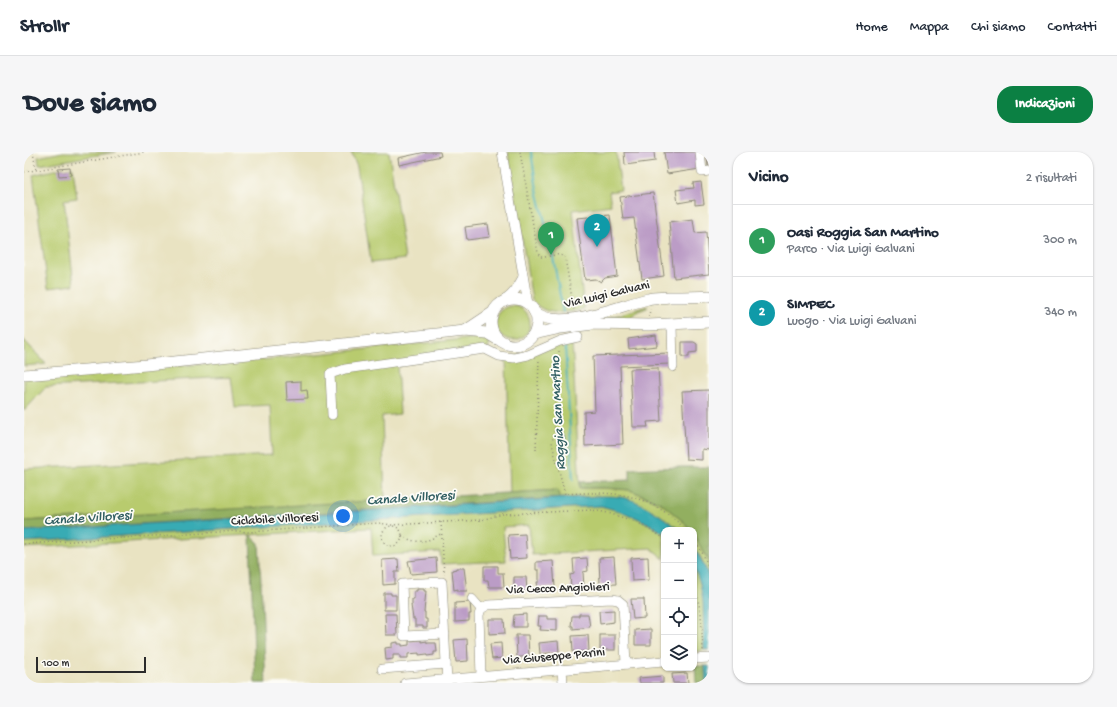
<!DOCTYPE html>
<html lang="it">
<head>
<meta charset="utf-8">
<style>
  :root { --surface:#fff; --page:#f6f6f7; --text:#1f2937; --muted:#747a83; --line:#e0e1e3; --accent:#0b8043 }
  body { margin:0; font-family:"Gochi Hand",sans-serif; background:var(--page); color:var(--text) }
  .controls { position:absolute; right:12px; bottom:12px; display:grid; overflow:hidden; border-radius:8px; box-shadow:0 1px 3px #0004 }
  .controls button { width:36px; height:36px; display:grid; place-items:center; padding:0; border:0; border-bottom:1px solid var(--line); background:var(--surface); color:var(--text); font:20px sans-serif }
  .scale { position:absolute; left:12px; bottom:10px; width:110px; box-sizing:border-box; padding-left:4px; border:2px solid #2b2b2b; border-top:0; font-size:11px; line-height:14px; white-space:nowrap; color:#2b2b2b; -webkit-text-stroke:3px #fdfcf7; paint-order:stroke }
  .you { position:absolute; left:319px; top:364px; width:14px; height:14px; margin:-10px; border:3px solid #fff; border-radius:50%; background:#1a73e8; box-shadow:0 0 0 6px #1a73e833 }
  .badge { display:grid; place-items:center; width:26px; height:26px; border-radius:50%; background:var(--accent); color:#fff; font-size:13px; font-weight:700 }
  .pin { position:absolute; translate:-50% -33px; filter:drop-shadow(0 1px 2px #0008) }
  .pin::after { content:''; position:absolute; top:21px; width:14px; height:12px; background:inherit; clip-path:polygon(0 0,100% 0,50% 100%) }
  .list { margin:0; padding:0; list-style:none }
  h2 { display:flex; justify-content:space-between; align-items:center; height:52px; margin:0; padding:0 16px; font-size:17px }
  h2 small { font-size:13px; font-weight:400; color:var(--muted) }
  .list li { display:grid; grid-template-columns:26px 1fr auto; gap:12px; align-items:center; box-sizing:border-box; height:72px; padding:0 16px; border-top:1px solid var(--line) }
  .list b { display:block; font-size:15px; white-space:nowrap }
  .list p { margin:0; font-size:13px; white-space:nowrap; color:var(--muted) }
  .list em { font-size:13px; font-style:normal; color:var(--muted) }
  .icon { flex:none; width:22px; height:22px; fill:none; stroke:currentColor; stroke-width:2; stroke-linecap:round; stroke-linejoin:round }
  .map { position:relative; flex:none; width:685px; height:531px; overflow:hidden; border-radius:16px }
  header { display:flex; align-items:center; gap:24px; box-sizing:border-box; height:56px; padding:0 20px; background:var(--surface); border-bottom:1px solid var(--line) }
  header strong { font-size:19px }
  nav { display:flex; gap:22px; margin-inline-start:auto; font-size:14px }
  .intro { display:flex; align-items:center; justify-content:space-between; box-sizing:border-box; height:96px; padding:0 24px }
  h1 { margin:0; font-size:28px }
  .button { padding:10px 18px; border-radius:16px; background:var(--accent); color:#fff; font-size:14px; font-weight:700 }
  main { display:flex; gap:24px; padding:0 24px }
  aside { flex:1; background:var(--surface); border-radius:16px; box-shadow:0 1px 3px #0004 }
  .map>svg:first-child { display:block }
</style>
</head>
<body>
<header>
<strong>Strollr</strong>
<nav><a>Home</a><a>Mappa</a><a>Chi siamo</a><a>Contatti</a></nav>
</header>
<div class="intro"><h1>Dove siamo</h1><a class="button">Indicazioni</a></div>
<main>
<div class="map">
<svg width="685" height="531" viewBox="0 0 685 531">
  <rect width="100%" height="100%" fill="#fdfcf7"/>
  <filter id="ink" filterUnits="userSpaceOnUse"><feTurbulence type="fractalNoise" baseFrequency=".025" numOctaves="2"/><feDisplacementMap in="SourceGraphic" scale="8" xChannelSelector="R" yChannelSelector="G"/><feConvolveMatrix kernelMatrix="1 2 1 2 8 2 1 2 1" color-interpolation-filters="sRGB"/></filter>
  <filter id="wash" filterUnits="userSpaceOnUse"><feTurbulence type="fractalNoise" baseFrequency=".012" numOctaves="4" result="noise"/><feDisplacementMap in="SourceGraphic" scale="16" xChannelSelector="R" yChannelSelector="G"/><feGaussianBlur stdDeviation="0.9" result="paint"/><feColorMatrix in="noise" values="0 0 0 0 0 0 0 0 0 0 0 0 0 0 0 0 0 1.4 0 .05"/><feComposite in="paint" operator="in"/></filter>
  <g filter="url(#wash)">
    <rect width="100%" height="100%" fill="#e9e3c2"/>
    <!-- green -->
    <g fill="#b8cb6e" stroke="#727b4c">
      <path d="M39 0H92L15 13 14 5Z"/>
      <path d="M327 0H365L381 107 347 111 333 14Z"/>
      <path d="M484 0H592L597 38 585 40 587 53 549 58 560 157C541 161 521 165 508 148Z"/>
      <path d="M49 16 53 46 40 48 50 133 24 136 9 23 34 17Z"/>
      <path d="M623 154V156L614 159 603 168H564L587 165Z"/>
      <circle cx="489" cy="171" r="17"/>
      <path d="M461 185 466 190 464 197 373 213 376 262 358 264 361 349 0 369V317L248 303 246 253 211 255 207 225 22 235 0 259V225L236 208Z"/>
      <path d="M0 188 22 212 0 214Z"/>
      <path d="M548 189 556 336H581L606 338 637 351 661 371 666 378H656L636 363 575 344 537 346 533 338 486 341 482 207Z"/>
      <path d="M577 354C600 360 621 367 640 382V407L627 396 508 403 505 373 479 375 482 409 417 412 416 400 349 404 347 376 0 396V390Z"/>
      <path d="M670 383 681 401 685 410V427L683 419 676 404 670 397Z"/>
      <path d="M670 415C683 439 680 472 680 498L670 500Z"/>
    </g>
    <!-- forest -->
    <g fill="#92af61" stroke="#5e6d46">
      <path d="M658 315H685V410C681 401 670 387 670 378H666L661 371 637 351 606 338 581 336H556V330L606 328V317Z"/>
      <path d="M534 338 537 346 0 379V369Z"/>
      <path d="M226 383 235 391 242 531H231Z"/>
      <path d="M671 514H681L682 531H672Z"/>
    </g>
    <!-- water -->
    <g fill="#39abb4" stroke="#326b70">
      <path d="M538 282 542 285 540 292 542 299 540 301C533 295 534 289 538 282Z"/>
      <path d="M575 344C584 344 593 344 602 346 622 352 640 366 656 378H640V382C621 367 600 360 577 354L0 390V379L291 362Z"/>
      <path d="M670 397C677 406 682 416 685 427V498H680L679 450 676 432 670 415Z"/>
      <path d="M681 514H685V531H682Z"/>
    </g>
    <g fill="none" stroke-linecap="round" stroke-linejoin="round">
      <!-- stream -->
      <g stroke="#39abb4" stroke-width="2">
        <path d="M507 0 513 38 527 94 539 160"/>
        <path d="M541 194 549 328"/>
      </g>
    </g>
    <g id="blocks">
      <!-- building -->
      <g fill="#bb9cc6">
        <path d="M402 0H416L417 4 375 13 374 6Z"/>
        <path d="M600 0H630L631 9 601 13Z"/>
        <path d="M640 0H674L676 17 643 22Z"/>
        <path d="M682 0H685V14H684Z"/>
        <path d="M46 16 47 23 35 24 34 17Z"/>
        <path d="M677 30 680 52 671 53V48L654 51 652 38 670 36 669 31Z"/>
        <path d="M629 41 640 124 618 127 610 66 599 67 596 45Z"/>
        <path d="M586 63 593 124 581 126 577 130 572 127 561 128 553 66Z"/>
        <path d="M669 67 671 81 682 80 685 122 650 126 645 70Z"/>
        <path d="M464 72 466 85 443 88 441 75Z"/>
        <path d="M632 183 633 194 605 197 604 187Z"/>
        <path d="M658 190H670L673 192V200L665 201V205H658Z"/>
        <path d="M646 201V212L596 214 599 292 561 294 560 260 571 259 569 204Z"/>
        <path d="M634 216 637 269 623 270 624 275H609L606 217Z"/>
        <path d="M277 229V239L283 238 284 247 263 248 262 230Z"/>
        <path d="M685 238V298L678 297V308L662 307 658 239Z"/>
        <path d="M501 382 503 406 486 407 484 383Z"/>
        <path d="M590 405 592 432 576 433 575 406Z"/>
        <path d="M624 405 625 428 608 429 607 406Z"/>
        <path d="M412 406 413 420 387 422 384 409Z"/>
        <path d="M563 406 564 419 559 420 560 436 547 437 546 423 550 422 549 407Z"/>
        <path d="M374 407 375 420H371V432L359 433 358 408Z"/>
        <path d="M529 409 531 435 514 436 513 430H515V418H512V410Z"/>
        <path d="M460 414H474V421H479L480 435H465L464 428H460Z"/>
        <path d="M432 416H440L443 439H434V437L430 438 428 418 432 417Z"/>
        <path d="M490 425H502L503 439H490Z"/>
        <path d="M393 437H400V439H402L400 460H401V467H403V476H399V474H391V467H389L387 453H388V447H390V439H393Z"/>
        <path d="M360 441H367V443H372V458H360Z"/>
        <path d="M607 447H620L621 466 609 467Z"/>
        <path d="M446 450 447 462H445V469L431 470V451Z"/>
        <path d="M590 458V470L576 472 575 459Z"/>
        <path d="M361 462H372L373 483H362Z"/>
        <path d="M502 462V475H489L490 463Z"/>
        <path d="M555 462H564L566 475 549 477V474H547L548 464H555Z"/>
        <path d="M515 464H523V467H533V479L516 478 517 474H514Z"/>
        <path d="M465 467H480L481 481 465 482Z"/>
        <path d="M627 477V493H611V478Z"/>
        <path d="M492 483H504L505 505H493Z"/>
        <path d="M564 483 565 499 549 500 548 484Z"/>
        <rect x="576" y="483" width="15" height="15"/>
        <path d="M443 487 444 509 432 510 430 488Z"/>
        <path d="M397 488V490L403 489V491H412L413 500H410V503L403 504V502L395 503V501L384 502V506H376V503H369V507L362 508 361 496 368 495V491L374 490V492H378V494L385 493V489Z"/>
        <path d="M534 489 535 500 516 502 515 491Z"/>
        <path d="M477 491 478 506 468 507 466 492Z"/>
        <path d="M663 521 664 531H649L648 522Z"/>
        <path d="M639 524V531H616L615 526Z"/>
      </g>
    </g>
  </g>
  <g filter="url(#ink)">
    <use href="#blocks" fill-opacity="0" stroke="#8a8776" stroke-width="1"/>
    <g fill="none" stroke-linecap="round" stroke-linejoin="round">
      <!-- minor casing -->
      <g stroke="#8a8776" stroke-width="10">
        <g id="minor">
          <path d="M478 0 504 152"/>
          <path d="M676 0 678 20 685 19"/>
          <path d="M481 148C490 142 494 134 499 125"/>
          <path d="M648 172 649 215"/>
          <path d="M308 263 306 222 321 217 461 197 475 204 490 206 504 203 536 189 554 185"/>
          <path d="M448 447 457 457"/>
          <path d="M421 482 380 484 378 432 418 430 423 531"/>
          <path d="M670 507 685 506"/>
          <path d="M358 517 422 512"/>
          <path d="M538 517 539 531"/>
          <path d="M457 524 455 463 457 457 464 453 588 447 594 448 599 452 602 512"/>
          <path d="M381 531 640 509"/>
        </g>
      </g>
      <!-- major casing -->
      <g stroke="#8a8776" stroke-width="12">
        <g id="major">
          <circle cx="490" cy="170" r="23"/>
          <path d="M510 159C533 182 596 153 624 147 631 145 638 146 645 145 659 145 672 145 685 144"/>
          <path d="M441 179 468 161"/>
          <path d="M510 182 537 176 569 172 625 173 685 170"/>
          <path d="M0 223 122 213 441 179 463 181 473 187"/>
        </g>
      </g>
      <!-- path -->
      <g stroke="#8a8776" stroke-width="1.5" stroke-dasharray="1 3" stroke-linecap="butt">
        <path d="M9 0 12 18"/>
        <path d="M496 0 514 101 516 105C525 106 535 99 541 106L550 158"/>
        <path d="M0 20 120 0"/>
        <path d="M625 165 626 157"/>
        <path d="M535 199V213L531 236V273L528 292 541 342C590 339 625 340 662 378"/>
        <path d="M512 298 515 207"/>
        <path d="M417 370 420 422"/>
        <circle cx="368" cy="384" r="10"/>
        <path d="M378 383C391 394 406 389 418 381"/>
        <path d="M670 387 678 400 685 416"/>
        <path d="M0 392 212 379 225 380 355 371 367 373 457 368 479 362 568 358 584 361 613 370 640 386"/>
        <path d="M670 430 677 462 679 499"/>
      </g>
      <!-- minor -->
      <use href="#minor" stroke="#fff" stroke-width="9"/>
      <!-- major -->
      <use href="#major" stroke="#fff" stroke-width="11"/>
    </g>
  </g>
  <g text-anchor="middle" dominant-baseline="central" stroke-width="3.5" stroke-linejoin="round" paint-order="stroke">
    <!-- street labels -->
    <g font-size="13" fill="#2b2b2b" stroke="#fdfcf7">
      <text transform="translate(583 143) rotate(-13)">Via Luigi Galvani</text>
      <text transform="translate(251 368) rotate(-3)">Ciclabile Villoresi</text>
      <text transform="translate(534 437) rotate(-2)">Via Cecco Angiolieri</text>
      <text transform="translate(530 505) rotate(-5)">Via Giuseppe Parini</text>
    </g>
    <!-- water labels -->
    <g font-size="14" font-style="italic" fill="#315e62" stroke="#fdfcf7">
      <text transform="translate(535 261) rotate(-93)">Roggia San Martino</text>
      <text transform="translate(387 347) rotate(-4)">Canale Villoresi</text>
      <text transform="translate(64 367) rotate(-4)">Canale Villoresi</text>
    </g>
  </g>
</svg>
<div class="controls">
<button>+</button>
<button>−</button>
<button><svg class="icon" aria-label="locate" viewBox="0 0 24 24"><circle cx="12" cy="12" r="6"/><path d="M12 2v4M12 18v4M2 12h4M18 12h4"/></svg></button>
<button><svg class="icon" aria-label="layers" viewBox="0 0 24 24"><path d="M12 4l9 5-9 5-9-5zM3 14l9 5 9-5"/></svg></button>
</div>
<div class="scale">100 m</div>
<div class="you"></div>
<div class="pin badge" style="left:527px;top:103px;background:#2e9e5b">1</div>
<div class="pin badge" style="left:573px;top:95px;background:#0f9aa8">2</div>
</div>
<aside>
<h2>Vicino<small>2 risultati</small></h2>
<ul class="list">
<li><span class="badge" style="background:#2e9e5b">1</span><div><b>Oasi Roggia San Martino</b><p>Parco · Via Luigi Galvani</p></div><em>300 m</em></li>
<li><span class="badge" style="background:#0f9aa8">2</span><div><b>SIMPEC</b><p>Luogo · Via Luigi Galvani</p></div><em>340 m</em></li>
</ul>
</aside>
</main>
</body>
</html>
